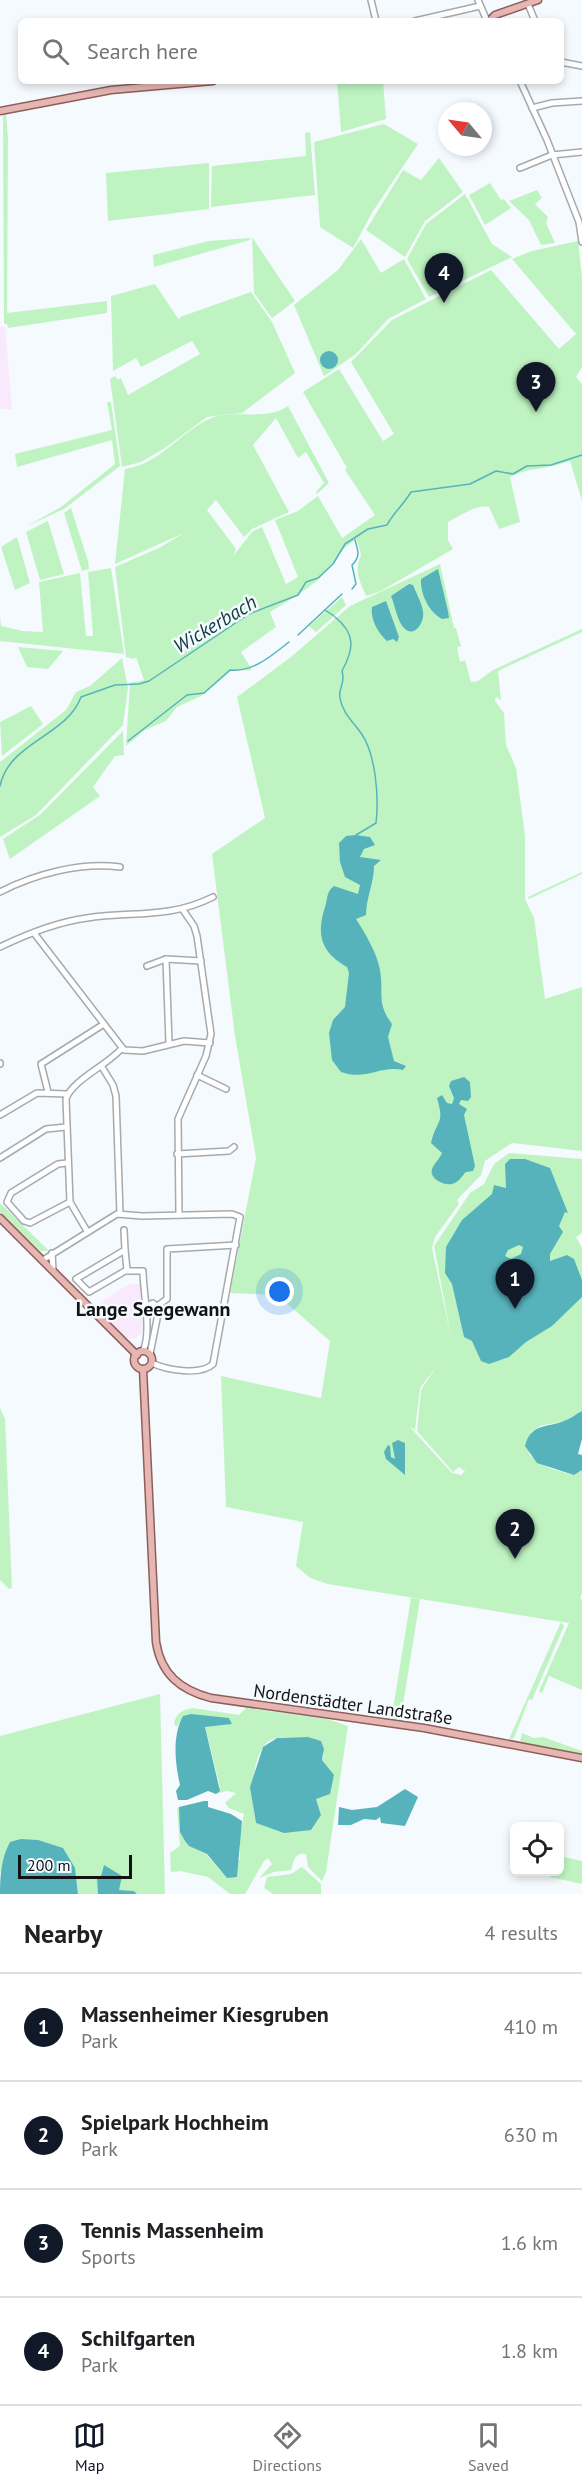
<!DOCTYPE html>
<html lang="en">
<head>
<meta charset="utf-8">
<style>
  :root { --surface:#fff; --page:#f2f2f2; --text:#202124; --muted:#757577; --line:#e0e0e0; --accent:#111827 }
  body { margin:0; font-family:"PT Sans",sans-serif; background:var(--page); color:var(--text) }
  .controls { position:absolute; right:18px; bottom:18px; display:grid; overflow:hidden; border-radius:9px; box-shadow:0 3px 9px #0003 }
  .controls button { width:54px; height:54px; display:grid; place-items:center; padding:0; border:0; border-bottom:2px solid var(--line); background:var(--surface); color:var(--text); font:30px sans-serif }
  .compass { position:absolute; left:438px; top:102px; width:54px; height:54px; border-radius:50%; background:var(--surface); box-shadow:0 3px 9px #0003; rotate:299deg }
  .scale { position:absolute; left:18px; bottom:15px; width:114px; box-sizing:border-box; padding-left:6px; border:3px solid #111314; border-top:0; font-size:16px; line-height:21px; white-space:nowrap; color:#111314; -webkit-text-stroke:4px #f5fafe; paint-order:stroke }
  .you { position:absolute; left:280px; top:1292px; width:21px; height:21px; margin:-15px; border:4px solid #fff; border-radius:50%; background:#1a73e8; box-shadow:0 0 0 9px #1a73e833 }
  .badge { display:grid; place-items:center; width:39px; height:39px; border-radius:50%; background:var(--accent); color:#fff; font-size:20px; font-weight:700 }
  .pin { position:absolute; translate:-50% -50px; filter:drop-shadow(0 2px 3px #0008) }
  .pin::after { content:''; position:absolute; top:32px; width:21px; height:18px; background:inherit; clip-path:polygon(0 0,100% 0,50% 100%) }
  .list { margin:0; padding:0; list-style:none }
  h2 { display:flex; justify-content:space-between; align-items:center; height:78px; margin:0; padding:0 24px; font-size:26px }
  h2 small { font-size:20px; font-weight:400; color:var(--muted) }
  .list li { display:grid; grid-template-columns:39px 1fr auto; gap:18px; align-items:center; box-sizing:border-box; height:108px; padding:0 24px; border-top:2px solid var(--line) }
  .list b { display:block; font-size:22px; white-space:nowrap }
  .list p { margin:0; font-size:20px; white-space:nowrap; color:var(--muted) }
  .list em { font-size:20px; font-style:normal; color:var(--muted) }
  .icon { flex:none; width:33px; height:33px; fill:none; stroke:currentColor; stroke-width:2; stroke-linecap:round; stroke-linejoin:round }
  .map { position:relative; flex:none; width:582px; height:1894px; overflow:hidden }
  .search { position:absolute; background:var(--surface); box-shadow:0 3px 9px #0003; left:18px; right:18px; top:18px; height:66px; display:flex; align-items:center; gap:15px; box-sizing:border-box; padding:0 21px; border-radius:9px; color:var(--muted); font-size:22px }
  .sheet { height:510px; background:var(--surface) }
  nav { display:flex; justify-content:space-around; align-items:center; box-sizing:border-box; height:84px; border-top:2px solid var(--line); background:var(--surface); font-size:16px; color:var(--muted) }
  nav a { display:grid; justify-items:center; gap:3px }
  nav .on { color:var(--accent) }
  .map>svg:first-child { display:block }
</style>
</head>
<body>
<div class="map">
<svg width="582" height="1894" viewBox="0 0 582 1894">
  <rect width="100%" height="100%" fill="#f5fafe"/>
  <!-- commercial -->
  <g fill="#f9e9fc">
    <path d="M5 326 12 409H0V327Z"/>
    <path d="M129 1284H141L142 1332 134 1339 125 1337 93 1307Z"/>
  </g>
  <!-- green -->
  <g fill="#bff4c2" fill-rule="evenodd">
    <path d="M337 81H383L386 119 341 132Z"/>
    <path d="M3 113H6L8 138 7 313 107 301V313L8 328 7 324H4Z"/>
    <path d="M384 124 418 144 373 211 353 248 320 227 314 142Z"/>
    <path d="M310 132 315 195 211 207 212 166 306 156 305 133Z"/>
    <path d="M439 158 463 192 425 221 405 257 366 230 403 170 421 180Z"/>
    <path d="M209 163V209L108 221 106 173Z"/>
    <path d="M490 183 501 200 504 199 511 208 485 225 469 195Z"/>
    <path d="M537 190 542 198 535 204 548 217 546 223 555 243 541 245 529 220 509 201Z"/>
    <path d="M465 194 492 244 512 257 429 297 407 259 426 224Z"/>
    <path d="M252 237 295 301 272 318 254 293Z"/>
    <path d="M250 238V240L154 267 153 255 209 241Z"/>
    <path d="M361 239 381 273 404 259 426 299 388 319 356 354 324 376 294 305 338 270Z"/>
    <path d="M578 241 582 277V367L576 377 582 384V501L570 461C550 469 526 468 510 477L520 522 499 529 489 507C476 504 460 516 448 522V540L453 549 381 591 366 596C359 579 354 571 361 555L357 540C340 546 332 568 318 580 303 592 287 602 270 612L276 627 241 652 252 670 231 671 203 695 177 707 166 721 145 730 126 746 130 683 144 680 136 657 134 659 126 657 115 567 159 548 184 533 115 564 125 469C160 464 179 433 209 419 233 408 266 422 288 406L329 483 317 494 316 492 324 483 306 452 298 458 276 418 253 445 289 512 252 529 244 537 216 500 207 510 236 549 233 556 253 531 262 527 286 584 298 577 275 520 298 511 318 496 342 538 375 515 345 470 347 468 303 392 339 369 383 441 394 434 351 362 392 320 491 270 559 349 576 334 512 259 532 251Z"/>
    <path d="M155 284 179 320 180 317 251 292 272 322 295 373 242 413 207 417 165 448 141 462 122 467 110 379 115 376 118 380 121 378 128 395 200 354 192 341 141 367 136 358 113 371 111 296Z"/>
    <path d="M107 402H111L120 466 64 509 25 527 61 507 115 464 112 440 17 467 15 454 112 430Z"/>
    <path d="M71 508 88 561 89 569 82 571 64 513Z"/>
    <path d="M48 521 64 574 40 580 26 532Z"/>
    <path d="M17 537 30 583 15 590 1 547Z"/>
    <path d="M440 564 454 628H456L461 646 457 647 460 662 465 660 471 682 478 681 493 670 582 629V632L498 671 501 700 496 697 495 701 504 713 506 745 516 768 525 836V899L534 918 545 999 582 987V1151L512 1143 485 1161 481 1175 457 1200 459 1204 435 1237 432 1248 451 1337 434 1246 470 1193 484 1184 494 1164 509 1153 582 1159V1233L576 1237 582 1248V1411L565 1421 540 1426 531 1432 529 1454C541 1467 557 1471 574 1475L582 1470V1594L580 1598 582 1600V1690L549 1676 542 1693 539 1691 569 1623 328 1584 310 1578 296 1566 303 1522 226 1507 221 1376 321 1398 330 1341 277 1295 230 1293 256 1158 235 1036 212 854 265 818 237 697 291 657 350 606ZM436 1367 421 1390 417 1431 453 1472 459 1467 465 1471 461 1475 452 1473 409 1426 415 1430 420 1388Z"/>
    <path d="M111 568 124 654 0 641V616L1 626 23 631 43 632 39 582 80 573 86 636H93L88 572Z"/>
    <path d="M342 597 346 605 344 607 316 632 309 626Z"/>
    <path d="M18 647 63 651 48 669 27 667Z"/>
    <path d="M122 658 128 688 123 725 36 815 0 837V762L66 710 76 692 90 686Z"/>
    <path d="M31 706 43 724 2 756 0 722Z"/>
    <path d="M123 731 124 755 115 756 93 787 100 796 10 859 3 839 41 814Z"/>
    <path d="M582 872V874L529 899 528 897Z"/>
    <path d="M0 1203 49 1251H40L0 1212Z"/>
    <path d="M0 1408 5 1419 12 1588 9 1589 0 1580Z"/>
    <path d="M411 1598 420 1599 400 1723 391 1721Z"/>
    <path d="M561 1622 564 1626 532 1700 529 1699 514 1738 509 1739Z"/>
    <path d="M160 1694 165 1894H137L134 1891 119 1890 103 1867 102 1876 98 1878V1894H78L75 1868C50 1849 38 1830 7 1848L0 1874V1736Z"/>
    <path d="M193 1708 239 1715 246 1708 327 1719 348 1726 326 1872 322 1881 308 1867 306 1854C293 1852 294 1863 291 1870L274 1872 259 1878 272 1864 268 1858 264 1861 245 1894H230L208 1877 180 1871 171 1872 170 1853 180 1846 177 1808 179 1807 185 1841 189 1845 206 1854 227 1878 240 1859V1834L244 1814 229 1808 225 1803 236 1793 227 1791 216 1794 220 1787 205 1726 227 1725 183 1716 177 1727 174 1724C176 1712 183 1710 193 1708ZM308 1737 324 1755 322 1760 334 1776 330 1786 316 1799 321 1815C289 1837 292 1835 256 1823 251 1804 250 1750 271 1740 281 1735 297 1739 308 1737Z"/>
    <path d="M522 1733 534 1738 543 1737 582 1751V1755L520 1742Z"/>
    <path d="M560 1856 582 1861V1884L550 1877 551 1872H560Z"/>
    <path d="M302 1867 321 1884V1894H273L264 1888 267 1877 291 1874Z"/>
  </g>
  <!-- water -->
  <g fill="#57b3bb" fill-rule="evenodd">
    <circle cx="329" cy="360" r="9"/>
    <path d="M438 569 448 611 449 618 442 619C429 612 420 594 421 579Z"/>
    <path d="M409 584 413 585C416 593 422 603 423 612 425 622 414 639 404 628 397 621 395 605 391 596Z"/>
    <path d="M386 601 399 637 397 642 393 639 387 641C378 633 370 619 372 607Z"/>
    <path d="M356 835 370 837 375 845 364 849 360 857 381 860 374 866C374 883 366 898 366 915L356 919C365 933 377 953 380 970 384 993 376 1003 392 1024L388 1037 394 1061 406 1066 403 1070C380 1065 366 1081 341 1072L332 1060 329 1033 333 1020 345 1007 349 973 347 967C321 952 316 935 325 907 328 898 326 892 334 886L358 894 360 885 345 877 340 862 339 843 346 836Z"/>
    <path d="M464 1077 470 1082 471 1097 468 1101 461 1100 459 1104 467 1109 464 1115 475 1166 473 1171 466 1172C462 1176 458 1183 452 1184 445 1186 429 1179 432 1169 434 1164 440 1158 442 1153L431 1143C437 1118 445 1125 437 1098L442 1095 447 1103 452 1104 454 1098 449 1086 451 1081Z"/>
    <path d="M510 1159H525L550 1168 568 1213 565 1212 559 1226 563 1232 550 1254V1261L567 1255 574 1259 582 1280V1297L552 1326 526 1342 509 1357 489 1364 481 1361 472 1341 464 1337 452 1284 445 1273 446 1247 462 1220 492 1194 494 1185 506 1188 505 1164ZM519 1245 523 1247 521 1254 511 1259 505 1256 508 1250Z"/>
    <path d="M582 1411V1439L578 1454 582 1455V1470L574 1475 537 1463 525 1446C531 1423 546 1428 564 1421 570 1419 576 1414 582 1411Z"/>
    <path d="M398 1440 405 1443V1475L386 1459 384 1452 388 1445 390 1446 391 1457 395 1459 392 1443Z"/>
    <path d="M191 1714 229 1718 232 1724 205 1727 220 1791 216 1794 208 1791 187 1800H178L176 1791 180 1785C175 1763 172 1736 183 1716Z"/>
    <path d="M308 1737 321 1741 324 1749 322 1760 334 1775 330 1794 316 1799 321 1815 311 1830 284 1833 256 1823 250 1787 263 1747 277 1738Z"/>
    <path d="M405 1789 418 1797 405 1826 381 1823 380 1817 376 1820 364 1819 351 1825H338L339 1807 352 1810 377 1807Z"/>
    <path d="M204 1801H208V1807L231 1814 242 1821 237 1877 227 1878 207 1854 189 1846 185 1841 180 1832 179 1807Z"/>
    <path d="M21 1839 38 1840 63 1848 75 1868 78 1894H0C0 1877 1 1858 10 1842Z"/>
    <path d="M104 1865 122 1876 119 1890 134 1891 137 1894H98L97 1877 101 1876Z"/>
  </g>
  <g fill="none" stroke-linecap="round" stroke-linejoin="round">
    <!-- stream -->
    <g stroke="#57b3bb" stroke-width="1.5">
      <path d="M352 589 356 584 352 565C361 556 358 551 355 540"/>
      <path d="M325 610 334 616"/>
      <path d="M335 617C356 634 354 649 342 671 346 684 338 687 340 698 342 712 353 722 361 733 376 754 379 798 376 823L356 835"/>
      <path d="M298 635 342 594"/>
      <path d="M128 741 187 695 204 693 230 670C254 672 271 656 289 642"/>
      <path d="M0 786C9 742 67 736 81 697L115 685 139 684 149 681 249 614 298 595 306 582 318 578 333 564 345 544 368 529 387 525C394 512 404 504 411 492L470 484 496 471 513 474 527 466 551 465 582 455"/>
    </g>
    <!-- minor casing -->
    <g stroke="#a5aaaf" stroke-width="8">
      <g id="minor">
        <path d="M371 0 376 21"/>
        <path d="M478 0 487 21"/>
        <path d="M528 4 535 21"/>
        <path d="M415 21 480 6"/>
        <path d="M561 62 582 66"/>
        <path d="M520 81 547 140 579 222 582 242"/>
        <path d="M532 108 552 103 582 101"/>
        <path d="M520 168 552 155 582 152"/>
        <path d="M0 892C35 874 80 862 120 867"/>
        <path d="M34 933 124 1050 143 1051 184 1041 210 1043"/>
        <path d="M0 947C27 934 57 922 87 918 133 911 169 919 213 897"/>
        <path d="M166 959 169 1043"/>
        <path d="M147 966 166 959 201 961"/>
        <path d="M0 1063V1064"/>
        <path d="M102 1067 113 1085 116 1096 120 1214"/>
        <path d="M197 1075 226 1089"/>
        <path d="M48 1092 41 1064 104 1024"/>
        <path d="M0 1115 37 1093 67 1094"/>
        <path d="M177 1154 229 1151 234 1147"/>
        <path d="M0 1158 46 1129 66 1127"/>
        <path d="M67 1163 58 1164 11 1193 7 1202 24 1221 30 1223 70 1202"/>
        <path d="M179 1215 178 1119 206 1056 211 1034 197 936 194 926 183 910"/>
        <path d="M124 1230 125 1250 76 1279 89 1292 125 1271H143C143 1292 152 1332 143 1351"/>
        <path d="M87 1231 70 1202 66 1099C72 1080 108 1065 122 1048"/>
        <path d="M125 1250 127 1270"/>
        <path d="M52 1253 53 1270"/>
        <path d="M43 1260 117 1214 142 1216 232 1214 240 1217 213 1364C201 1376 166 1370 152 1363"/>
        <path d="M146 1306 153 1303 159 1309 150 1354"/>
        <path d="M157 1306 167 1299V1249L236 1245"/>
      </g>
    </g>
    <!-- major casing -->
    <g stroke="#8f5e5a" stroke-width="9">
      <g id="major">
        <path d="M489 21 495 15 538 0"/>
        <path d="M0 111 111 90 213 81"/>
        <path d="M0 1218 137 1355"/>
        <circle cx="143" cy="1360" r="9"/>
        <path d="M143 1369 156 1642C161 1674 180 1690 211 1698L424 1728 582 1758"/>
      </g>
    </g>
    <!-- minor -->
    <use href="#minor" stroke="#fff" stroke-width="5"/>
    <!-- major -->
    <use href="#major" stroke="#e5b6b2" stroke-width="6"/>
  </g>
  <g text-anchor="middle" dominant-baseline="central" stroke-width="5" stroke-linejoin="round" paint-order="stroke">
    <!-- street labels -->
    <g font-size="18" fill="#111314" stroke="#f5fafe">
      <text transform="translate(353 1704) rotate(8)">Nordenstädter Landstraße</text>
    </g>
    <!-- water labels -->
    <g font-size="20" font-style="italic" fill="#113c40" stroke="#f5fafe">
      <text transform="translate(215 624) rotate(-31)">Wickerbach</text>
    </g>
    <!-- neighbourhood labels -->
    <g font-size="20" font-weight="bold" fill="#111314" stroke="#f5fafe">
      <text x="153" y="1309">Lange Seegewann</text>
    </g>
  </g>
</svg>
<div class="controls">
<button><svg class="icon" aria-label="locate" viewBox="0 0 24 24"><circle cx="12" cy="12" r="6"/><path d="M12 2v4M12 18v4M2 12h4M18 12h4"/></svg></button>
</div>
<svg class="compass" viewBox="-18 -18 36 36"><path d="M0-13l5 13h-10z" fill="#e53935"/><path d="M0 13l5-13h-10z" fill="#757577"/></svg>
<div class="scale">200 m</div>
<div class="you"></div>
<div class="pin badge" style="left:515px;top:1309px">1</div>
<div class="pin badge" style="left:515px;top:1559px">2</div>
<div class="pin badge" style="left:536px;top:412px">3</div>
<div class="pin badge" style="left:444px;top:303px">4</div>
<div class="search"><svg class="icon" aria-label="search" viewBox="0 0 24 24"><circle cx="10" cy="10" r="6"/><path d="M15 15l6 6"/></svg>Search here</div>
</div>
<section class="sheet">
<h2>Nearby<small>4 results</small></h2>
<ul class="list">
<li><span class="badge">1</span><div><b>Massenheimer Kiesgruben</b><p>Park</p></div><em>410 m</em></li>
<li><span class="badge">2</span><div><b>Spielpark Hochheim</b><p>Park</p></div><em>630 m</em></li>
<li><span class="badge">3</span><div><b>Tennis Massenheim</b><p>Sports</p></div><em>1.6 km</em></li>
<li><span class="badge">4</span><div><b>Schilfgarten</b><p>Park</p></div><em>1.8 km</em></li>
</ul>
</section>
<nav>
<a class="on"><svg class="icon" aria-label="map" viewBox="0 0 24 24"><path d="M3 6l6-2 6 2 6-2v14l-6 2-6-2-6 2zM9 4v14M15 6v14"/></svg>Map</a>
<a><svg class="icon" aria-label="directions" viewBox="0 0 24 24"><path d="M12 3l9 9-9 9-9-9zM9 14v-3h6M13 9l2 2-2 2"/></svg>Directions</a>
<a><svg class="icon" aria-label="saved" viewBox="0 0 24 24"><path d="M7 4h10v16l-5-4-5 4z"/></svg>Saved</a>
</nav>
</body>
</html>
